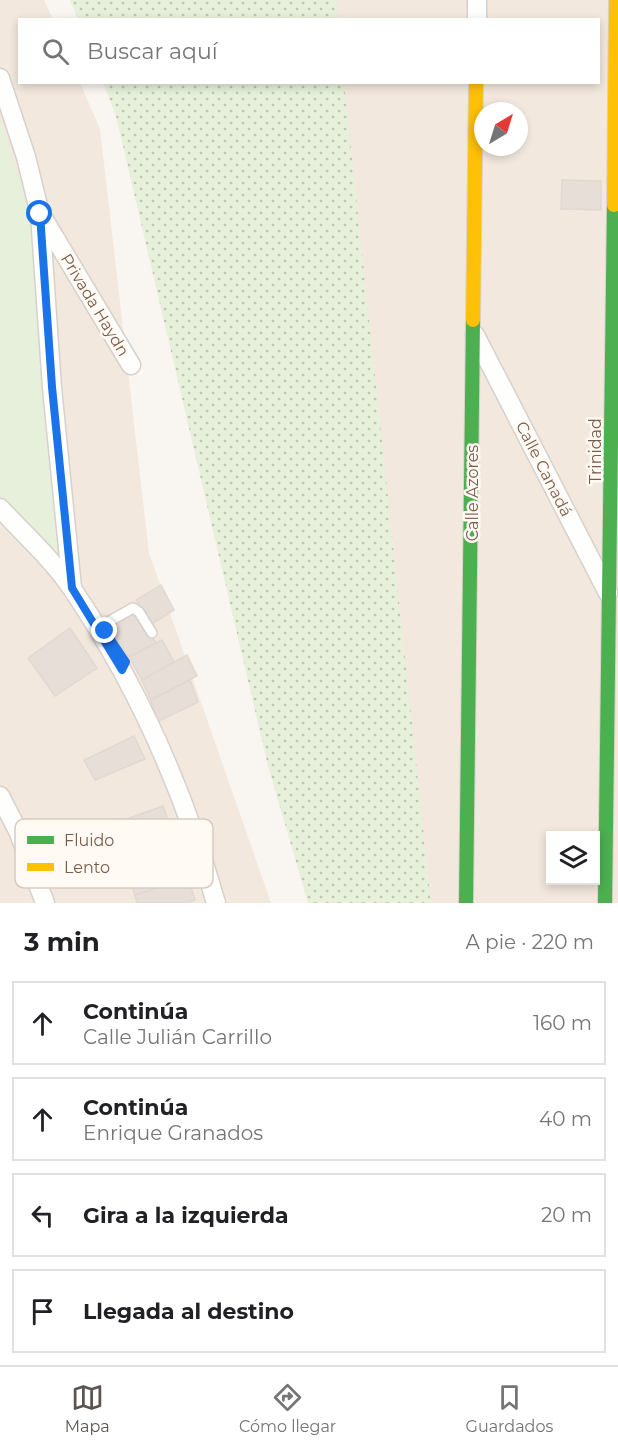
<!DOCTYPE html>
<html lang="es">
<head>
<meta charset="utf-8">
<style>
  :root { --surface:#fff; --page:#f2f2f2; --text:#202124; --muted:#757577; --line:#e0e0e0; --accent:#5c5450 }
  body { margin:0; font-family:Montserrat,sans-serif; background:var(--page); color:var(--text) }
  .controls { position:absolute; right:18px; bottom:18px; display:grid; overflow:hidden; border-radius:0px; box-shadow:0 3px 9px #0003 }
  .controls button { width:54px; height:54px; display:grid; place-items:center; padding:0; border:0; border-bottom:2px solid var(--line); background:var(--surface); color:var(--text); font:30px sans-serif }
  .compass { position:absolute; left:474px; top:102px; width:54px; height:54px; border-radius:50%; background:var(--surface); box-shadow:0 3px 9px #0003; rotate:38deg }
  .stop { position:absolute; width:18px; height:18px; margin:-14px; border:4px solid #1a73e8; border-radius:50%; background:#fff }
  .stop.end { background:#1a73e8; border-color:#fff; box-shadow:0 2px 6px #0008 }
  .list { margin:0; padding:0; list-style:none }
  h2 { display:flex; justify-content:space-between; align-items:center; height:78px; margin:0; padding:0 24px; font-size:26px }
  h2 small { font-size:20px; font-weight:400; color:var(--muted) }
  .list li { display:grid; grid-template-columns:39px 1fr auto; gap:18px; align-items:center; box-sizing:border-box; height:84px; margin:0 12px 12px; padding:0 12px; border:2px solid var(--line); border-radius:0px }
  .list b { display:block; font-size:22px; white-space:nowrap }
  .list p { margin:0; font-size:20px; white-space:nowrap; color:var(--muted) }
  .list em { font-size:20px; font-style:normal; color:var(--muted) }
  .icon { flex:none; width:33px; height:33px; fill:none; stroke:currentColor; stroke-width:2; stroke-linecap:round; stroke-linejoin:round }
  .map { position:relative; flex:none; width:618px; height:903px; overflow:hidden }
  .search { position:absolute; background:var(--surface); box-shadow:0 3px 9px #0003; left:18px; right:18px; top:18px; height:66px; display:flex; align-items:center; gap:15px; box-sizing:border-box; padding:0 21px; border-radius:0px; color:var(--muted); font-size:22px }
  .sheet { height:462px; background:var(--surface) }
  nav { display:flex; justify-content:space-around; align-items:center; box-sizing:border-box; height:84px; border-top:2px solid var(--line); background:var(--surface); font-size:16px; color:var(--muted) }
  nav a { display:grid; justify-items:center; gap:3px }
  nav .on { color:var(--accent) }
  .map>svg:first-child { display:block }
</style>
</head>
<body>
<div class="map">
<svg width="618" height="903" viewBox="0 0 618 903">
  <defs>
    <pattern id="grass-dots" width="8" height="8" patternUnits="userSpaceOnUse" patternTransform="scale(1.5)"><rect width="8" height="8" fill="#e7f0db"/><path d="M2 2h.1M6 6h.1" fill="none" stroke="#c0c6b4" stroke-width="1.8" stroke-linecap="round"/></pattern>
  </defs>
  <rect width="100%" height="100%" fill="#f9f5f0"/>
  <!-- residential -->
  <g fill="#f2e8de" fill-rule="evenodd">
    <path d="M0 0H44L53 19 20 20V82L80 83 100 129 149 553 271 903H0Z"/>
    <path d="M335 0H618V903H426L343 83 598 82V20L337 19ZM483 111H519V147H483ZM550 836H596V880H550Z"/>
  </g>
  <!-- grass -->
  <g fill="url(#grass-dots)">
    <path d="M70 0H336L338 19H78Z"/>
    <path d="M103 83H344L431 903H308L268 766 116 116Z"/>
  </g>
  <!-- park -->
  <path fill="#e7f0db" d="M0 116 31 218 59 550 50 553 0 500Z"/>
  <!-- building -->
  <g fill="#e6ded7" stroke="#e2d8d2" stroke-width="1.5">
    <path d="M562 180 601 181V210L561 209Z"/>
    <path d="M161 585 174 610 152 624 136 600Z"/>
    <path d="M136 613 156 643 129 657 108 627Z"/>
    <path d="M70 628 97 668 55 696 28 658Z"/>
    <path d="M162 640 174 662 142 680 129 657Z"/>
    <path d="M187 655 197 676 151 700 142 680Z"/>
    <path d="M190 680 198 702 157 722 151 700Z"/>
    <path d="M134 736 145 759 95 780 84 760Z"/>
    <path d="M163 806 172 832 132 844 121 821Z"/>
    <path d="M180 853 188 878 135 895 127 871Z"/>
    <path d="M188 878 195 900 187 903H137L135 895Z"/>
  </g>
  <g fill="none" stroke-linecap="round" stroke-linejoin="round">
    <!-- lane casing -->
    <g stroke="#d7d1cb" stroke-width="12">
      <path id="lane" d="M107 633 104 628 108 622 133 608 139 612 152 633"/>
    </g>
    <!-- street casing -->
    <g stroke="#d7d1cb" stroke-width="21">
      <g id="street">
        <path d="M477 20V0"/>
        <path d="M0 78 26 157 40 214 52 388 72 588"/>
        <path d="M43 218 131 365"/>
        <path d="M475 335 608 593"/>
        <path d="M0 508C24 534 53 560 73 590 138 686 184 791 216 903"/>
        <path d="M0 796 19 833 45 903"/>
      </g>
    </g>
    <!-- fast casing -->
    <g stroke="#d9d2cb" stroke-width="16">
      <g id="fast">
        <path d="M466 903 473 320"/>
        <path d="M605 903 614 205"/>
      </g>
    </g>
    <!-- slow casing -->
    <g stroke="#d9d2cb" stroke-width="16">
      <g id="slow">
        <path d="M614 205 616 0"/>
        <path d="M473 320 476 82"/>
      </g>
    </g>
    <!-- lane -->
    <use href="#lane" stroke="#fefefd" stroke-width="9"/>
    <!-- street -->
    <use href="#street" stroke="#fefefd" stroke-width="18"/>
    <!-- fast -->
    <use href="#fast" stroke="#4caf50" stroke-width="14"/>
    <!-- slow -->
    <use href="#slow" stroke="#ffc107" stroke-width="14"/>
  </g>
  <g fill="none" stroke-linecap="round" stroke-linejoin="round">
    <!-- route -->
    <path stroke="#1a73e8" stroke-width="8" d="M40 214 52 387 72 588 122 670 126 662 105 631"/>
  </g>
  <g text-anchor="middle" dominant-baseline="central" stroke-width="5" stroke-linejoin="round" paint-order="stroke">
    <!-- street labels -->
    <g font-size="16" fill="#7a5c4d" stroke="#fffaf3">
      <text transform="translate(95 305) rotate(59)">Privada Haydn</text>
      <text transform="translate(595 451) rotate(-90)">Trinidad</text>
      <text transform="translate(544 469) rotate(63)">Calle Canadá</text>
      <text transform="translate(472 493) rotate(-90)">Calle Azores</text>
    </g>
  </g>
  <!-- legend -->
  <rect x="15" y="819" width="198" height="69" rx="9" fill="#fffaf3" stroke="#d7cbc1" stroke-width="1.5"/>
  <rect x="27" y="836" width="27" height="8" fill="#4caf50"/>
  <rect x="27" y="863" width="27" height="8" fill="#ffc107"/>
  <g font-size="16" fill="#7a5c4d">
    <text x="64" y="846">Fluido</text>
    <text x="64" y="873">Lento</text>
  </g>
</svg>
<div class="controls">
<button><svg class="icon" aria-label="layers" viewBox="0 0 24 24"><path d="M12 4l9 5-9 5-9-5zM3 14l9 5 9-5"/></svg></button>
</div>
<svg class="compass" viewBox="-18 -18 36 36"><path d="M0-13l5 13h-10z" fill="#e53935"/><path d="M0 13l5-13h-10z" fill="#757577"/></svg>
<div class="stop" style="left:40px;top:214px"></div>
<div class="stop end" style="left:105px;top:631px"></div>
<div class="search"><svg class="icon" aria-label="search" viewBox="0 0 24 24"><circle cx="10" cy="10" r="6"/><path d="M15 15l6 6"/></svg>Buscar aquí</div>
</div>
<section class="sheet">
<h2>3 min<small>A pie · 220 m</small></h2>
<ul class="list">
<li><svg class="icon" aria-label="ahead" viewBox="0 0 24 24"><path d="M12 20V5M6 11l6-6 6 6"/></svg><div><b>Continúa</b><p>Calle Julián Carrillo</p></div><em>160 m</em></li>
<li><svg class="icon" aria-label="ahead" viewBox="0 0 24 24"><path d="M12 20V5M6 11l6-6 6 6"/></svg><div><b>Continúa</b><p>Enrique Granados</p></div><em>40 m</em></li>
<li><svg class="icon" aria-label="left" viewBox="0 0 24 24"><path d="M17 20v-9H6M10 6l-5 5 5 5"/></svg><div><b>Gira a la izquierda</b></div><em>20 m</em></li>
<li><svg class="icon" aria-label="arrive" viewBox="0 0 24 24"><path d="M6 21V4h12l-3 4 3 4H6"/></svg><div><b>Llegada al destino</b></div></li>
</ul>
</section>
<nav>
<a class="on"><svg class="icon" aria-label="map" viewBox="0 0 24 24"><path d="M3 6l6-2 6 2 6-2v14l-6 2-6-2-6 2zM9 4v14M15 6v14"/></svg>Mapa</a>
<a><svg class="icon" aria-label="directions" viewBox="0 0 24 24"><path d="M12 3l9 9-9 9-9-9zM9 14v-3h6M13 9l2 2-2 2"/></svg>Cómo llegar</a>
<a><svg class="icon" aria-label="saved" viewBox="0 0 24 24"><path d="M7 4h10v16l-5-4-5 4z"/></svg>Guardados</a>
</nav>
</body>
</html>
